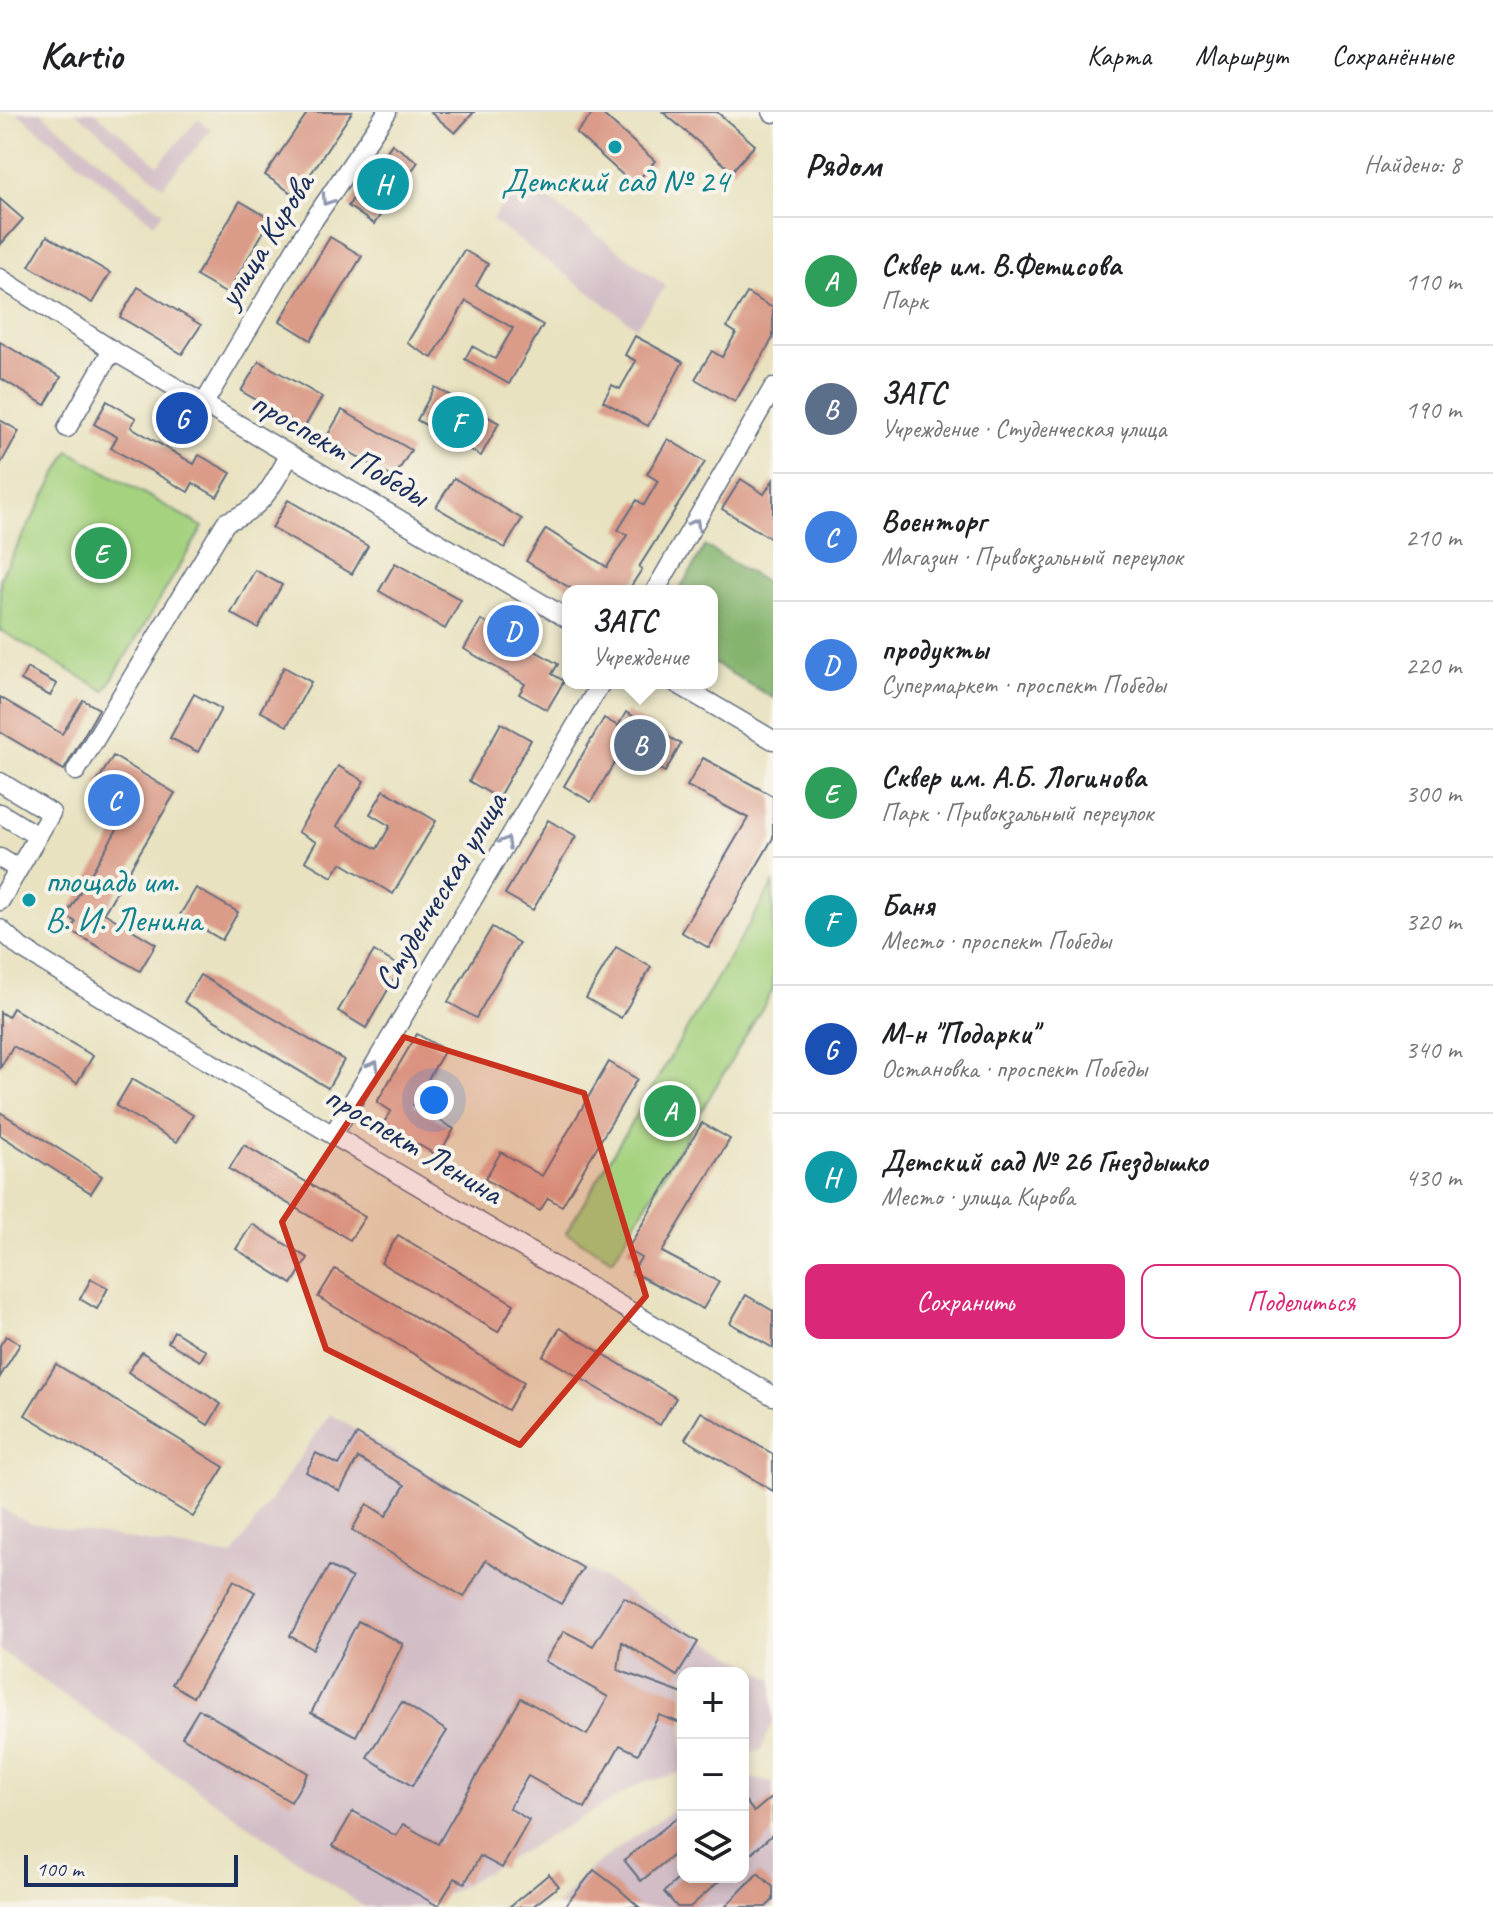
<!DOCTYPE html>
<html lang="ru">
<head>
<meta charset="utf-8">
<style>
  :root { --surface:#fff; --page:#f6f6f6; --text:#202124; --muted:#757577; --line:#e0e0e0; --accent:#db2777 }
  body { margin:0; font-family:Caveat,sans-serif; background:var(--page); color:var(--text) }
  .controls { position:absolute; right:24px; bottom:24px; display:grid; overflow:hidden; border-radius:16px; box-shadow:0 4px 12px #0003 }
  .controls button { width:72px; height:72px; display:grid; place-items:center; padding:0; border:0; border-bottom:2px solid var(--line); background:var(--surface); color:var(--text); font:40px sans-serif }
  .scale { position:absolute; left:24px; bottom:20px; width:214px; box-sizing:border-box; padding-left:8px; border:4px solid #1b2f5e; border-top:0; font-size:22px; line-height:28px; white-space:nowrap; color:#1b2f5e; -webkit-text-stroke:6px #f7f3e8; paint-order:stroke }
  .you { position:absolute; left:434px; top:988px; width:28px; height:28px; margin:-20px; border:6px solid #fff; border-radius:50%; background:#1a73e8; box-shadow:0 0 0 12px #1a73e833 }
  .badge { display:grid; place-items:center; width:52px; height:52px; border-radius:50%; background:var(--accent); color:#fff; font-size:26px; font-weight:700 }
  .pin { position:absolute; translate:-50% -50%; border:4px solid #fff; box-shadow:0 2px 8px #0006 }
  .popup { position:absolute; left:562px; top:473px; width:156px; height:104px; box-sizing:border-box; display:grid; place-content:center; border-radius:16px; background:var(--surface); filter:drop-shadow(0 2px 6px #0005); font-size:26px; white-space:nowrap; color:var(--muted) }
  .popup b { font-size:30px; color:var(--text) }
  .popup::after { content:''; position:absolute; left:50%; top:100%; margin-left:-16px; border:16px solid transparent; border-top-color:var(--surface) }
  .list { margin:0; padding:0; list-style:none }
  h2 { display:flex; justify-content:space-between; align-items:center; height:104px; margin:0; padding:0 32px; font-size:34px }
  h2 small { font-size:26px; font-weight:400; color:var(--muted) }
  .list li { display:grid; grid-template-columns:52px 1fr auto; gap:24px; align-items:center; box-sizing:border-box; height:128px; padding:0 32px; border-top:2px solid var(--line) }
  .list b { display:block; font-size:30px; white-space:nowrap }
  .list p { margin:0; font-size:26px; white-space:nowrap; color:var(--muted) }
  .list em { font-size:26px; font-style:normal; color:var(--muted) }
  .actions { display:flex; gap:16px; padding:24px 32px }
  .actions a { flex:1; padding:18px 0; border:2px solid var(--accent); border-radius:16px; text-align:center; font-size:28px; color:var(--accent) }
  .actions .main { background:var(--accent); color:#fff }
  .icon { flex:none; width:44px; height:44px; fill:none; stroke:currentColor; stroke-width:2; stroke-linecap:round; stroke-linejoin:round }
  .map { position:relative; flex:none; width:773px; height:1795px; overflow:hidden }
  header { display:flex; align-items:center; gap:48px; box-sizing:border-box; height:112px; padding:0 40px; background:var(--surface); border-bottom:2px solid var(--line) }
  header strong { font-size:38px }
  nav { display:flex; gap:44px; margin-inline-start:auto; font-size:28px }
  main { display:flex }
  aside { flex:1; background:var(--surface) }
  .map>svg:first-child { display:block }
</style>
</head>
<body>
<header>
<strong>Kartio</strong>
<nav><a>Карта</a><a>Маршрут</a><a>Сохранённые</a></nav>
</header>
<main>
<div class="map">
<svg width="773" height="1795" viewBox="0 0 773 1795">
  <rect width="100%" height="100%" fill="#f7f3e8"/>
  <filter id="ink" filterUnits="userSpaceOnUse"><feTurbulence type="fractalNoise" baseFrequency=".0125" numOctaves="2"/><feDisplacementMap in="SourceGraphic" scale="16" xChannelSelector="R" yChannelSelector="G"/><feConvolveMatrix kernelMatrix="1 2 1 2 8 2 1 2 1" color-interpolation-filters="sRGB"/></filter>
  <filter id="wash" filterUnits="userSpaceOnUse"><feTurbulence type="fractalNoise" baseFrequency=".006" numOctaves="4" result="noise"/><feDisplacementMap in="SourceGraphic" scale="32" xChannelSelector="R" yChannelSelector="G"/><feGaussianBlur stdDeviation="1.8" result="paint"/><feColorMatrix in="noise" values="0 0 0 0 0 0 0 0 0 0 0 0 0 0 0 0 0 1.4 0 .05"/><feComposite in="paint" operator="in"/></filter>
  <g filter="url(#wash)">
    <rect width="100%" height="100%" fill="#e8e2c0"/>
    <!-- industrial -->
    <g fill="#d2bdc6">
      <path d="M16 0H40L163 100 154 112Z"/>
      <path d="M76 0H95L158 53 198 7 211 18 163 74Z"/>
      <path d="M522 67 666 174 636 215 492 108Z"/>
      <path d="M330 1302 773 1568V1610L761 1638 743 1643V1561H683V1660L642 1671 425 1795H364L0 1538V1396L30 1411 232 1444Z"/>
      <path d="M743 1665 773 1670V1795H556L592 1755 683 1691V1765H743Z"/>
    </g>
    <!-- green -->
    <g fill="#a5d27f" stroke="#60806e" stroke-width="2">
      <path d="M69 339 203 415 105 579 0 518V466Z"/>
      <path d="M773 772V878L613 1148 566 1121Z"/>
    </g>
    <!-- forest -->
    <path fill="#84b46e" stroke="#507266" stroke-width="2" d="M705 434 773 475V586L712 550V479H679Z"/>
    <g id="blocks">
      <!-- building -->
      <g fill="#da9b88">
        <path d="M308 0H352L296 84 265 63Z"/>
        <path d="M430 0H474L455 21Z"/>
        <path d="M594 0H600L655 49 634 73 576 21Z"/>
        <path d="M663 0H717L755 33 732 59Z"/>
        <path d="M392 32 418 50 374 112 348 94Z"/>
        <path d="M0 87 23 107 0 133Z"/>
        <path d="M240 89 271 107 227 182 196 164Z"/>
        <path d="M47 124 110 161 92 191 29 154Z"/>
        <path d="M330 125 362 144 311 228 280 209Z"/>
        <path d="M464 138 488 152 476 174 543 213 509 272 465 247 472 234 495 247 513 216 466 189 432 246 407 231Z"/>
        <path d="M138 175 201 213 182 242 120 205Z"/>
        <path d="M747 181 773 196V226L735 290 695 267 712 239 722 245 736 221 727 215Z"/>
        <path d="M635 224 683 250 648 314 603 289 612 273 620 277 636 249 625 243Z"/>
        <path d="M0 230 61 265 45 293 0 266Z"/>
        <path d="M259 249 322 285 304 316 241 279Z"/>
        <path d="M435 275 499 311 481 344 417 308Z"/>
        <path d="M107 289 136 306 131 315 194 352 199 343 231 361 217 385 193 371 188 380 111 336 117 325 94 312Z"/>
        <path d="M342 298 411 338 394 366 326 326Z"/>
        <path d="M0 308 19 319 0 353Z"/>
        <path d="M668 327 705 350 639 455 642 457 628 479H575L526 449 546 417 607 455 627 423 618 418 637 388 644 393 658 369 647 362Z"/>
        <path d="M454 366 522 407 505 436 436 395Z"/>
        <path d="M741 367 764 382 773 368V428L722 397Z"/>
        <path d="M288 388 368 434 352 462 272 416Z"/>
        <path d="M395 451 461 488 445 517 379 479Z"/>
        <path d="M255 458 282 473 258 516 231 501Z"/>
        <path d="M481 508 558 552 552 562 564 569 547 598 519 582 525 572 464 537Z"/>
        <path d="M284 555 311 570 287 614 260 599Z"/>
        <path d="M27 556 57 572 50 584 21 568Z"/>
        <path d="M194 582 221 597 198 640 170 626Z"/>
        <path d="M0 585 62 622 83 588 99 597 64 658 0 620Z"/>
        <path d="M626 600 681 632 665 660 623 636 591 690 564 674 604 606 618 614Z"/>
        <path d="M501 611 531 628 498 686 469 669Z"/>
        <path d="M113 644 175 681 104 801 156 832 140 859 70 818 76 810 66 804 132 692 96 672Z"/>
        <path d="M703 646 773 684V726L709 836 681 820 748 706 687 674Z"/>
        <path d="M338 654 364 669 337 714 377 737 390 714 370 702 384 678 436 709 393 782 341 751 332 765 305 749 316 730 298 720Z"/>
        <path d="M548 708 576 724 533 798 505 782Z"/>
        <path d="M196 776 238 800 222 828 180 803Z"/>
        <path d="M492 815 519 831 476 906 448 890Z"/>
        <path d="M616 835 651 855 621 906 586 886Z"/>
        <path d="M374 839 401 855 366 916 338 899Z"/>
        <path d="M200 863 344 948 328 976 184 890Z"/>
        <path d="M13 896 93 944 77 971 13 934 0 956V900L8 905Z"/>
        <path d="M417 922 445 938 413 993 454 1017 438 1044 383 1012 391 999 377 990Z"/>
        <path d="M609 950 637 967 562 1094 548 1086 540 1099 485 1067 501 1040 542 1064Z"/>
        <path d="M132 967 193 1003 177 1030 116 994Z"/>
        <path d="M0 1000 102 1064 91 1081 0 1023Z"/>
        <path d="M702 1011 730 1027 662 1140 719 1170 703 1197 632 1160 641 1146 627 1138Z"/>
        <path d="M244 1033 365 1105 350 1128 229 1057Z"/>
        <path d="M252 1112 308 1146 292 1172 236 1137Z"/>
        <path d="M398 1123 514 1192 498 1220 381 1151Z"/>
        <path d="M335 1157 524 1270 508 1298 318 1185Z"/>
        <path d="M91 1167 108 1176 97 1197 80 1187Z"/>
        <path d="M746 1183 773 1199V1236L730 1211Z"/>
        <path d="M560 1216 676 1286 660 1313 543 1244Z"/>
        <path d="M174 1219 206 1239 200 1249 168 1230Z"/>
        <path d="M6 1224 20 1232 0 1265V1233Z"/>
        <path d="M142 1240 221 1292 208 1313 128 1260Z"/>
        <path d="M56 1252 224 1355 193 1405 25 1303Z"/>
        <path d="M701 1300 773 1342V1379L685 1327Z"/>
        <path d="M357 1322 583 1456 561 1492 486 1448 464 1485 352 1418 367 1392 386 1404 405 1373 358 1346 340 1379 306 1360 316 1341 339 1353Z"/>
        <path d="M329 1454 352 1466 313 1537 290 1524Z"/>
        <path d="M234 1468 255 1480 193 1585 172 1572Z"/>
        <path d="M624 1485 698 1530 677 1564 622 1530 618 1558 683 1582V1612L659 1603 638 1642 620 1633 585 1696 528 1664 509 1696 529 1708 502 1756 480 1744 465 1771 455 1766 438 1794 333 1734 353 1699 396 1724 403 1712 438 1732 521 1586 587 1623 608 1585 545 1549 564 1519 593 1534Z"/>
        <path d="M358 1509 403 1532 356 1624 311 1601Z"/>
        <path d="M402 1590 447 1619 412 1674 367 1645Z"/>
        <path d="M199 1597 308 1661 291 1690 182 1625Z"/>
        <path d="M773 1684V1722L743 1749V1686L754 1700Z"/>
        <path d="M683 1701V1735L641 1769 624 1748Z"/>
        <path d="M594 1758 618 1776 639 1795H564Z"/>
        <path d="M758 1761 773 1775V1788L766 1795H725Z"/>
        <path d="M549 1762 559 1774 532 1795H509Z"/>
        <path d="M680 1765H724L690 1795H677L664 1780Z"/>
      </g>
    </g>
  </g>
  <g filter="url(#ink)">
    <use href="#blocks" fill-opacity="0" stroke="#636e80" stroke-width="2"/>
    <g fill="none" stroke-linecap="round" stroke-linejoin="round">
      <!-- minor casing -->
      <g stroke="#636e80" stroke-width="21">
        <g id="minor">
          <path d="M772 0 773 1"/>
          <path d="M0 166 112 238 568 507"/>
          <path d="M203 293 306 119 387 0"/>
          <path d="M67 316 112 238"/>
          <path d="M655 479 773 276"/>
          <path d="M676 571 773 628"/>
          <path d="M76 659 226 410C264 396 270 376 290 343"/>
          <path d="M0 670 51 701 0 789"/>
          <path d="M0 701 37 724"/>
          <path d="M0 746 18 757"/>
          <path d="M0 817 21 836 134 905 773 1284"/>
          <path d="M334 1021 601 571"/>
        </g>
      </g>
      <!-- minor -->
      <use href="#minor" stroke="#fff" stroke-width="18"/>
    </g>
    <!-- one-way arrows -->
    <defs><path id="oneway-chevron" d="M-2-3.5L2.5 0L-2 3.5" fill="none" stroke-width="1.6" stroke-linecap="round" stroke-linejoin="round" transform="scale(2)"/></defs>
    <g stroke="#8d97ae">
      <use href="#oneway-chevron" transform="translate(327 88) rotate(124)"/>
      <use href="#oneway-chevron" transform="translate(695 412) rotate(-60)"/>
      <use href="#oneway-chevron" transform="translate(506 730) rotate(-60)"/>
      <use href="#oneway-chevron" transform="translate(374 954) rotate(-59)"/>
    </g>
  </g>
  <!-- marked area -->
  <path fill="#c8321e" fill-opacity="0.2" stroke="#c8321e" stroke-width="6" stroke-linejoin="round" d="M404 925 584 981 646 1184 520 1333 326 1237 282 1110Z"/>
  <!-- markers -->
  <g fill="#0f9aa8" stroke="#f7f3e8" stroke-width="3">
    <circle cx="615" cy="35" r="8"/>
    <circle cx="29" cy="788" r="8"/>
  </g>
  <g text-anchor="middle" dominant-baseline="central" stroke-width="8" stroke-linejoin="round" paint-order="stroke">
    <!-- culture labels -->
    <g font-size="34" fill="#0d838f" stroke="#f7f3e8">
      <text x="615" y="68">Детский сад № 24</text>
      <text x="45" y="768" text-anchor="start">площадь им.<tspan x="45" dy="39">В. И. Ленина</tspan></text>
    </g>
    <!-- street labels -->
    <g font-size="34" fill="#1b2f5e" stroke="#f7f3e8">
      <text transform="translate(265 128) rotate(-58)">улица Кирова</text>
      <text transform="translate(340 336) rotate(30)">проспект Победы</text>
      <text transform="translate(440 779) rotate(-59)">Студенческая улица</text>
      <text transform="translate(414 1032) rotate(31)">проспект Ленина</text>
    </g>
  </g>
</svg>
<div class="controls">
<button>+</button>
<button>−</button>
<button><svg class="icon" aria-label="layers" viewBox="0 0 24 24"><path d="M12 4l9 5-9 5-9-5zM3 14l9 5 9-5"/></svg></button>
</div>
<div class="scale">100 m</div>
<div class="you"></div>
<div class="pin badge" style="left:670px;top:999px;background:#2e9e5b">A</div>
<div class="pin badge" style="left:640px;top:633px;background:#5c6f8a">B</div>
<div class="popup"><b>ЗАГС</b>Учреждение</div>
<div class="pin badge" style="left:114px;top:688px;background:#3f7fe0">C</div>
<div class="pin badge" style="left:513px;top:519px;background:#3f7fe0">D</div>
<div class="pin badge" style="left:101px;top:441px;background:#2e9e5b">E</div>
<div class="pin badge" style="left:458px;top:310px;background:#0f9aa8">F</div>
<div class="pin badge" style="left:182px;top:306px;background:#1a4fb4">G</div>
<div class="pin badge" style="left:383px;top:72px;background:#0f9aa8">H</div>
</div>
<aside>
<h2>Рядом<small>Найдено: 8</small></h2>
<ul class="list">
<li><span class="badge" style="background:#2e9e5b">A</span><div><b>Сквер им. В.Фетисова</b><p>Парк</p></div><em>110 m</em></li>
<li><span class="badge" style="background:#5c6f8a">B</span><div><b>ЗАГС</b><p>Учреждение · Студенческая улица</p></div><em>190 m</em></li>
<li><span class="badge" style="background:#3f7fe0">C</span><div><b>Военторг</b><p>Магазин · Привокзальный переулок</p></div><em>210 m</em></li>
<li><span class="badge" style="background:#3f7fe0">D</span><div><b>продукты</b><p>Супермаркет · проспект Победы</p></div><em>220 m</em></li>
<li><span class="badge" style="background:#2e9e5b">E</span><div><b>Сквер им. А.Б. Логинова</b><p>Парк · Привокзальный переулок</p></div><em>300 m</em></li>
<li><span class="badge" style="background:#0f9aa8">F</span><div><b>Баня</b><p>Место · проспект Победы</p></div><em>320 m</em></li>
<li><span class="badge" style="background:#1a4fb4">G</span><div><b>М-н &quot;Подарки&quot;</b><p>Остановка · проспект Победы</p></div><em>340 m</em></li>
<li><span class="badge" style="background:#0f9aa8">H</span><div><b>Детский сад № 26 Гнездышко</b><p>Место · улица Кирова</p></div><em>430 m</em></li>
</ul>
<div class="actions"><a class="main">Сохранить</a><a>Поделиться</a></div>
</aside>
</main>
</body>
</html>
